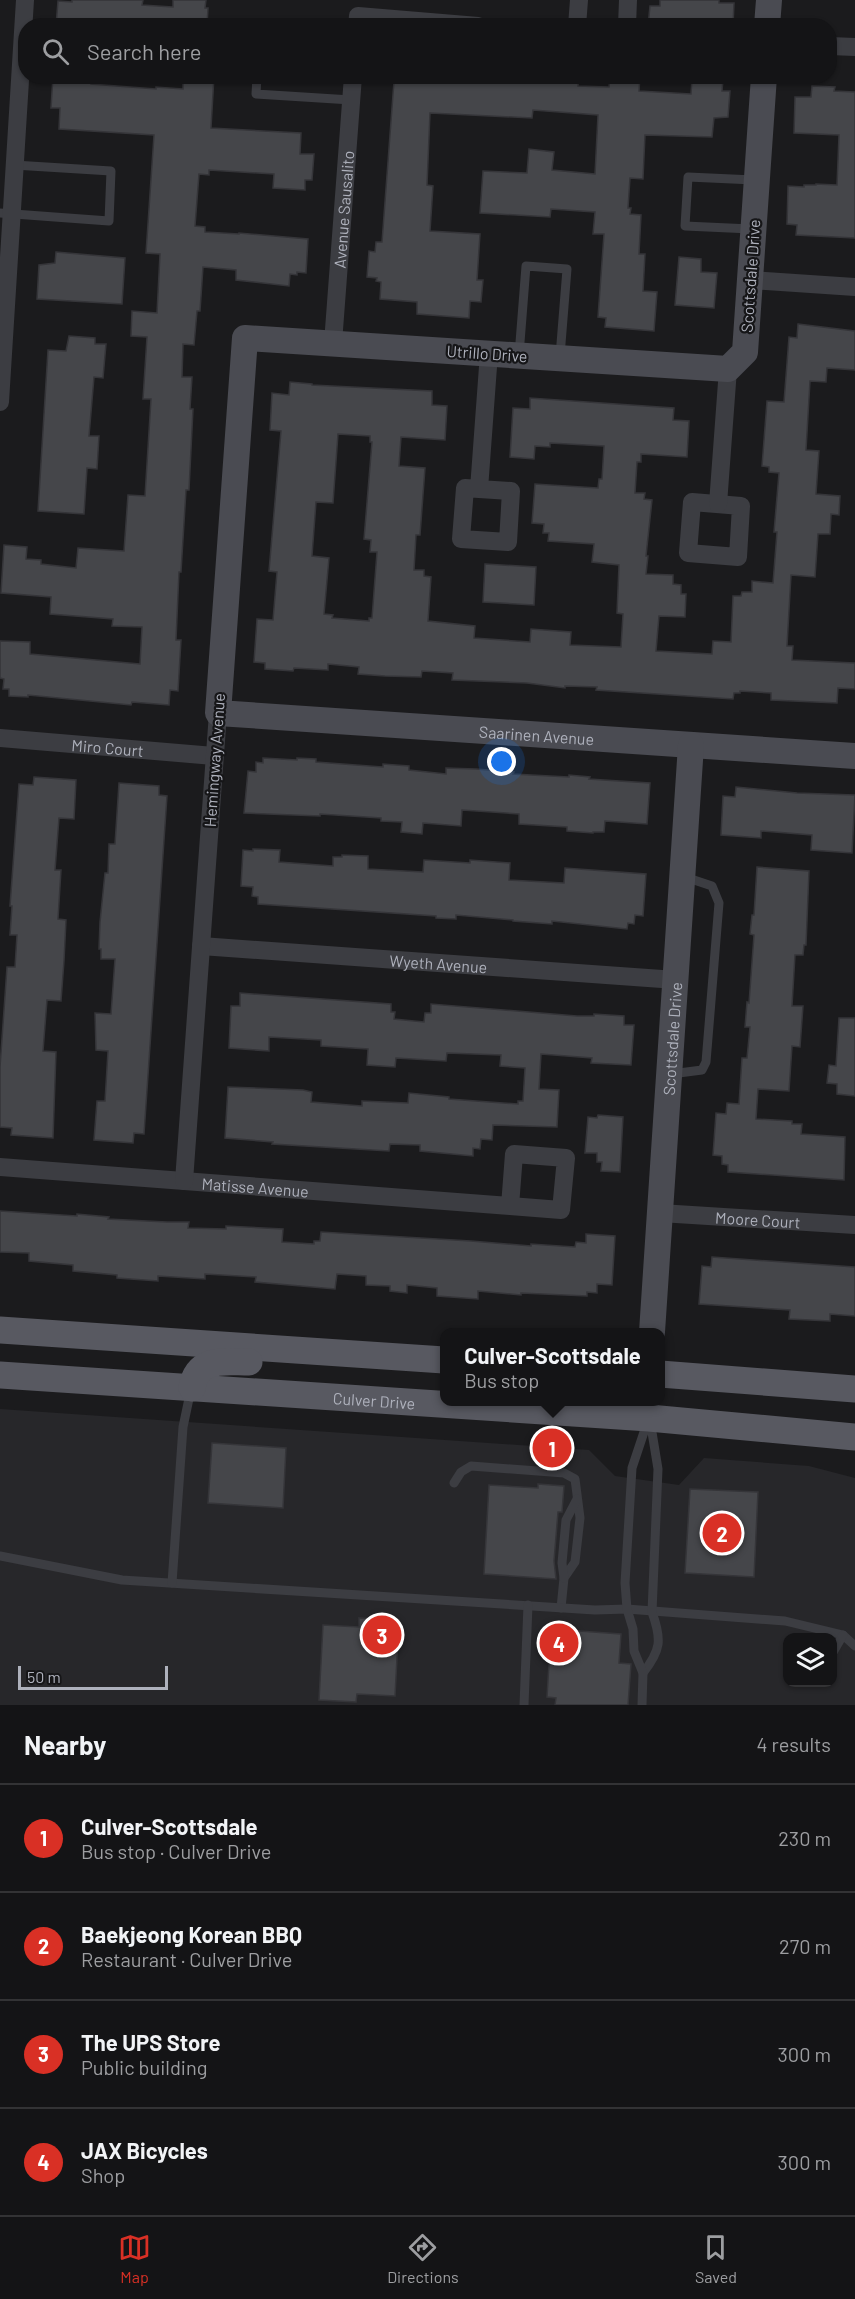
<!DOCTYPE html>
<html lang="en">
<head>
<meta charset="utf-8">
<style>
  :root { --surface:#141416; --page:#1d1d1f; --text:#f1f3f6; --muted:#9d9ea1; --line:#333335; --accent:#d93025 }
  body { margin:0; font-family:Barlow,sans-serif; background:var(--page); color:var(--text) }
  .controls { position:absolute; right:18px; bottom:18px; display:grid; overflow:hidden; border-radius:12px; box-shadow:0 2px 4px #0004 }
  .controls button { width:54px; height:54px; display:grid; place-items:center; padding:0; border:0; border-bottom:2px solid var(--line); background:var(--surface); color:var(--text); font:30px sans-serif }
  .scale { position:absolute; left:18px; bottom:15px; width:150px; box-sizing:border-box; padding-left:6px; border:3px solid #aeb1bc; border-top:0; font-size:16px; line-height:21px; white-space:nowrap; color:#aeb1bc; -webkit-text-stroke:4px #161618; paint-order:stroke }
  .you { position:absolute; left:502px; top:762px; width:21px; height:21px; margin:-15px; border:4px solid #fff; border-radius:50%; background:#1a73e8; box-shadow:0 0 0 9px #1a73e833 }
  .badge { display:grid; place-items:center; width:39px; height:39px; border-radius:50%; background:var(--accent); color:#fff; font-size:20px; font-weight:700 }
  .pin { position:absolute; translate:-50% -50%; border:3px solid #fff; box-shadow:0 2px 6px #0006 }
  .popup { position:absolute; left:440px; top:1328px; width:225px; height:78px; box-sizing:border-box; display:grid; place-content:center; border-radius:12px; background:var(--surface); filter:drop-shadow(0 2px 4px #0005); font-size:20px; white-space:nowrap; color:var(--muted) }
  .popup b { font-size:22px; color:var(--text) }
  .popup::after { content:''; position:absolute; left:50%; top:100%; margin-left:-12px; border:12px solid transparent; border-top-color:var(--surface) }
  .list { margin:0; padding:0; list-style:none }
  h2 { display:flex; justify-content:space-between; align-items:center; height:78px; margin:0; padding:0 24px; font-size:26px }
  h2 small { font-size:20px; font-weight:400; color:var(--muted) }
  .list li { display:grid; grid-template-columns:39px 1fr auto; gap:18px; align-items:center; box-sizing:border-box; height:108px; padding:0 24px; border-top:2px solid var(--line) }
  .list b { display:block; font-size:22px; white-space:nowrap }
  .list p { margin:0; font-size:20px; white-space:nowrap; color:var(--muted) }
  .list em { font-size:20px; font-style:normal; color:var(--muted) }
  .icon { flex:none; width:33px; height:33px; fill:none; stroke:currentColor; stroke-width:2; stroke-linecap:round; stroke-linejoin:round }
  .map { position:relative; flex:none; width:855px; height:1705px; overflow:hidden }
  .search { position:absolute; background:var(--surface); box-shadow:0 2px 4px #0004; left:18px; right:18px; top:18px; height:66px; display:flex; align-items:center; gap:15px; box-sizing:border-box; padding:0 21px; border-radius:24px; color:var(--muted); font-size:22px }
  .sheet { height:510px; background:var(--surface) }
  nav { display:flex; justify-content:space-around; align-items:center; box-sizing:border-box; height:84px; border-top:2px solid var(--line); background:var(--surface); font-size:16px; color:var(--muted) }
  nav a { display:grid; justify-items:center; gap:3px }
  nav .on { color:var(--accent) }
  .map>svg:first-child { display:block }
</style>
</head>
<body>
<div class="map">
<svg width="855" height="1705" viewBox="0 0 855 1705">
  <rect width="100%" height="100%" fill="#1b1b1d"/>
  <!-- built -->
  <path fill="#27272a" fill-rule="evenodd" d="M0 1409 589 1450 615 1476 679 1485 704 1458 809 1466 855 1478V1705H0ZM788 1638H832V1682H788Z"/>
  <!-- building -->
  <g fill="#45464a" stroke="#353539" stroke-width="1.5" fill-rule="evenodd">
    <path d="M72 0H143L142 5 173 7V0H206L205 8H208L207 26H56L58 1 72 2Z"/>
    <path d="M660 0H719V3H734L733 26H648L650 6H660Z"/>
    <path d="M53 76H92L91 84 156 89V87L183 89V76H214L211 128 301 133 300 154H314L312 180H305V190L273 188 274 174 209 170V175L199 174 195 226 205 227V232L239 234V233L308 239 306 273 297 272V275L290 274 289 286 236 280V270L203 267 200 311H197L194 345 183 344 182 377H192L190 409H193L189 490H186L181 572H179L176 640H181L178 691 170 690 169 705 132 702 131 705 28 695V697L9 696V689H3L4 679 0 678V641L30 642V654L140 664 142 627 112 626 113 619 50 614 51 597 1 593 4 545 27 547 26 559 41 560V564L76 568 78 548 124 551 128 495 145 496 151 399H143L147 337 131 336 132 311 157 313 160 254 146 253 154 135 59 129 60 108H51Z"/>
    <path d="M403 76H465V80L496 82V79L512 80V76H579L578 86 609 87 610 76H640L639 91 691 94 692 78 723 80 722 91H730L728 117 714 118 712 137 645 135 643 179 630 178 628 208H631L630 214 641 215 639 254H645L643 291 657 292 654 331 605 327 606 318 598 317 604 234H593L595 212 551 209 550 217 480 213 483 171 527 173 529 149 554 152 552 170 595 174 598 115 533 110 532 118 430 113 427 185 433 186 430 231 480 234 477 280H483L481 302 470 301 469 318 417 314V302L380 299 381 282 376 281 377 278 367 277 369 251 375 252 376 242H382L394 81 403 82Z"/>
    <path d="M812 86 835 87 834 91 855 92V238L796 235 797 225 787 224 788 186 804 187V185H816V184L837 185 839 135 794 133 795 97H811Z"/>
    <path d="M56 252 125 258 122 304 37 299 39 265 55 263Z"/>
    <path d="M679 257 701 259V272L717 273 714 308 675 305Z"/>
    <path d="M798 324 855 331V370L827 368 826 382 810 381 806 450 819 451 816 494 840 496 839 515 831 514 830 534H818L815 577 791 575 787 646H793L792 660 855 663V689L838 688 837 703 771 700V693L740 691V693H734L733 699 596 690 597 687 565 686V688L527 683 452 680 453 673 422 671 421 677 385 676 358 674 359 667 328 664V670L294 668 293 671 265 669V663L254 662 257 619 273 620 277 572 269 571 281 431 270 430 272 393 289 395 290 382 312 384V385L432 391V405L447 406 445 440 401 437 399 466 425 468 420 535H416L414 570H424V576L431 577 428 621 475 626 474 638 530 642 531 629 571 632 570 645 621 647 623 614 617 613 619 565 592 562 594 544 548 541 549 533H543L544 524 532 523 535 484 598 488 599 479H602L604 446 550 443V447L535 446 534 459 510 457 513 408 530 409V398L674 408 673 420 689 421 687 457 641 454V462H637L635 493H645L644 499 652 500 646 556H648L646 574 673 575V584L681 585V594H686L685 617 659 616 656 651 712 654 713 641 731 642 733 596H741L742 592H752V581L773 583 777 532H774L779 473 769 472V467L762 466 767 401 784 402 789 337 797 338ZM338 434 370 436V442H372L364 539 371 540 370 552H377L372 618H369V621L332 618 333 615 324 614 329 558 312 556 316 502 333 503Z"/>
    <path d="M69 336 95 338V344H106L103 378 94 377 89 436H99L97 469 87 468 84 514 38 511 48 350 66 351Z"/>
    <path d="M485 564 536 567 534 605 483 602Z"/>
    <path d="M263 758 297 760V758L316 759V762L383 767V764L409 766V770L446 774V768L476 769 514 772 513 774 569 777V775L590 777 589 779 650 783 647 824 605 821 604 832H593V833L567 831V827L519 824V814L462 810 461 826 423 823 422 834 401 832 402 822 381 821V818L320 814V816L244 813 248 771 256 772V762L263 763Z"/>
    <path d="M34 777 76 780 74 819 59 818 55 870H61L58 919 66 920 64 961 61 1001 47 1000 43 1051 56 1052 53 1138 11 1135 12 1128 0 1127V1067L7 967H15L17 935H10L12 906H10L19 784 33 785Z"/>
    <path d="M119 783 159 786V795L167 796 144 1134 134 1133 133 1143 94 1140 97 1101H105L108 1051 96 1050 95 1013 111 1014 115 959H101V949H99L100 922 105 873H108L109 844H115Z"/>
    <path d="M736 787 797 793 855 795 852 853 811 850 812 835 761 831V838L721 835 723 796 735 797Z"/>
    <path d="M253 849 280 850 279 862 333 866V857H342V855L368 856V869L423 872 424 860 470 863V860L510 863 509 880 564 883 565 868 646 874 643 916 635 915 634 924 628 923 627 929 552 921V924L513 921V920L456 915V919L436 918V916L258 904V897L252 896 253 887 241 886 243 850 253 851Z"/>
    <path d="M757 867 809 871 806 945H804L803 955H795L792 1006H803L800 1047 792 1046 789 1091 758 1089 756 1119 792 1121V1124H802L801 1134 845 1137 844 1180 728 1172V1165L722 1164V1156L713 1155 716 1113 726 1114 727 1103 739 1104 742 1058H747L750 1027H745L747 1002 749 1003 754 935 750 934 752 915H754Z"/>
    <path d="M240 993 391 1004V1012H395L394 1019 424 1022 425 1013H431V1004L577 1016H594V1014L624 1016V1025H634L631 1065 591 1063 592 1058 541 1054 539 1089 559 1090 557 1127 493 1125 492 1140 481 1139 480 1149 473 1148V1156L420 1151V1145L390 1144 389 1151 272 1144 273 1142 225 1138 228 1087 303 1090 312 1092 311 1102 362 1106V1101L408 1103 409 1093 449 1097V1099L518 1104V1101H523L525 1068 500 1066 501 1055 447 1053 446 1061 396 1058 395 1067 367 1065 368 1049 321 1046V1040L269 1037V1051L229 1048 231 1006H240Z"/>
    <path d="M839 1018H855V1096L837 1094V1084L827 1083 829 1065 836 1066Z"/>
    <path d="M598 1115 623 1117 620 1172 601 1171 602 1162H597V1153H585L588 1117 597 1118Z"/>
    <path d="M0 1211 77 1216V1214L109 1217 108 1219 167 1222H189L188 1228 226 1229V1226L283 1229 282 1242 314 1244V1241H320L321 1232 471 1241 531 1246V1244L575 1247 576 1242 586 1243V1234L615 1236 612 1285 597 1284V1293L587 1292V1296L521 1293V1295L478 1291V1299L437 1296V1288L407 1285V1293L390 1291V1286L366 1285V1276L337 1274 335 1289 255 1282 256 1277 205 1274V1279L158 1276V1281L117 1278V1275L73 1271V1265L29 1261V1253L0 1252Z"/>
    <path d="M712 1257 855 1267V1316L830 1314V1321L789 1319 790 1310 699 1304 702 1266 711 1267Z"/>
    <path d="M212 1443 286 1448 283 1508 208 1503Z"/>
    <path d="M538 1484 564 1486 562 1512H558L554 1561 556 1579 484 1574 489 1485 538 1488Z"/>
    <path d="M690 1489 758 1492 754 1577 685 1573Z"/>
    <path d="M359 1618 399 1620 395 1696 357 1694 356 1702 319 1700 323 1625 359 1627Z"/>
    <path d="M551 1629 621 1634 619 1663 631 1664 628 1705H555L556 1698 547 1697Z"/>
  </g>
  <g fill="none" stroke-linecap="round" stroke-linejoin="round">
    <!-- lane -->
    <g stroke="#3c3d42" stroke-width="9">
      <path d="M257 76 256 94 351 100"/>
      <path d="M0 213 109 221 111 171 14 165"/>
      <path d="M751 229 685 226 688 177 754 180"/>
      <path d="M519 355 526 266 567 269 560 356"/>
      <path d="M671 1074 702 1070 706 1062 719 903 712 886 685 877"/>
      <path d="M454 1483 461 1472 471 1466 564 1473 575 1479 580 1518 575 1562 564 1578 561 1608"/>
      <path d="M0 1556 122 1580 595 1610 627 1609 785 1621 843 1635 855 1646"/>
      <path d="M564 1578 562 1563 566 1520 577 1499"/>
      <path d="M172 1583 183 1427 191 1389"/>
      <path d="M832 1654 843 1635"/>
      <path d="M643 1673C661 1650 662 1640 652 1612L658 1469 650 1420"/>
      <path d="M524 1705 528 1605"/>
      <path d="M642 1705 643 1673 634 1651 633 1629 627 1609 625 1583 632 1468 648 1420"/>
    </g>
    <!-- street -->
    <g stroke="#3c3d42" stroke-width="18">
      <path d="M357 26 358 16 478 26"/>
      <path d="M577 26 579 0"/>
      <path d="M627 26 628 0"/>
      <path d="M830 46 855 47"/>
      <path d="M750 280 855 287"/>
      <path id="s1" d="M333 343 353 76"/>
      <path d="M0 402 25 0"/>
      <path d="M479 489 511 491 508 542 461 539 465 488 479 489 489 353"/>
      <path d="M692 502 741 506 738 557 688 553Z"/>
      <path d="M718 504 728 369"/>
      <path id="s2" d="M0 738 214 756"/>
      <path id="s3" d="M201 946 676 980"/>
      <path id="s4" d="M0 1167 510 1206 561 1210 566 1158 514 1154 510 1206"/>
      <path d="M184 1181 218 713"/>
      <path id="s5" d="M660 1213 855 1225"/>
    </g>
    <!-- secondary -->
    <g stroke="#4a4b52" stroke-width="26">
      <path d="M767 26 769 0"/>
      <path id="s6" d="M764 76 745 352 728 369 245 338 218 713 855 756"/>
      <path id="s7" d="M652 1332 691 745"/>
    </g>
    <!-- primary -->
    <g stroke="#585961" stroke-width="27">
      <path d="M0 1330 444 1360"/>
      <path d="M660 1374 855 1389"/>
      <path id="s8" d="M0 1375 649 1418 855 1437"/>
      <path d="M192 1388C197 1356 224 1362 249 1362"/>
    </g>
  </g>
  <g text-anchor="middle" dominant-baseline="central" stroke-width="4.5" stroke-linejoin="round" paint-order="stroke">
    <!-- street labels -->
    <g font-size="16" fill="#aeb1bc" stroke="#161618">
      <text stroke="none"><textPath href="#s1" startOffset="134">Avenue Sausalito</textPath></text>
      <text transform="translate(750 276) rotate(-86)">Scottsdale Drive</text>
      <text transform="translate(487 353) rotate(4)">Utrillo Drive</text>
      <text stroke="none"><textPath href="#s6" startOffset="1480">Saarinen Avenue</textPath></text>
      <text stroke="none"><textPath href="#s2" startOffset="108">Miro Court</textPath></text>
      <text transform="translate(214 760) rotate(-86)">Hemingway Avenue</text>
      <text stroke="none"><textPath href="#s3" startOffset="238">Wyeth Avenue</textPath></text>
      <text stroke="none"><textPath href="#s7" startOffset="294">Scottsdale Drive</textPath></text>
      <text stroke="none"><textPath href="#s4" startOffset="256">Matisse Avenue</textPath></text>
      <text stroke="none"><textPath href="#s5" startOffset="98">Moore Court</textPath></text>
      <text stroke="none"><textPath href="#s8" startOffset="375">Culver Drive</textPath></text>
    </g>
  </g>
</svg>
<div class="controls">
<button><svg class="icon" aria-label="layers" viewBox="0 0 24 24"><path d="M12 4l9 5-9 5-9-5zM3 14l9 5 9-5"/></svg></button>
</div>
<div class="scale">50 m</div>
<div class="you"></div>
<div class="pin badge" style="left:552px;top:1448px">1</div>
<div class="popup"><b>Culver-Scottsdale</b>Bus stop</div>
<div class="pin badge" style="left:722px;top:1533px">2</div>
<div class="pin badge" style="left:382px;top:1635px">3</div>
<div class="pin badge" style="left:559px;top:1643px">4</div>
<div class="search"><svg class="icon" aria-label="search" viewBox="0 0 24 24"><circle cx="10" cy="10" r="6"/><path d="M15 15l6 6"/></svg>Search here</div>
</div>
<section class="sheet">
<h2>Nearby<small>4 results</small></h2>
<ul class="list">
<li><span class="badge">1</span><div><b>Culver-Scottsdale</b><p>Bus stop · Culver Drive</p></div><em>230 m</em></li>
<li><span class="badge">2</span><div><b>Baekjeong Korean BBQ</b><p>Restaurant · Culver Drive</p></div><em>270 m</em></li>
<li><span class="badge">3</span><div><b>The UPS Store</b><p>Public building</p></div><em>300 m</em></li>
<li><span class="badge">4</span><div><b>JAX Bicycles</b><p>Shop</p></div><em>300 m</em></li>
</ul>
</section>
<nav>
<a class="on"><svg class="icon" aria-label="map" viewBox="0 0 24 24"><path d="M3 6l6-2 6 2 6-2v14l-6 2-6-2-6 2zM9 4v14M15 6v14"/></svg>Map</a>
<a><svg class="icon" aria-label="directions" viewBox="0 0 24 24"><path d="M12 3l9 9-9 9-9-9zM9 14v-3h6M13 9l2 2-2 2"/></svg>Directions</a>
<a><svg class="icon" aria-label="saved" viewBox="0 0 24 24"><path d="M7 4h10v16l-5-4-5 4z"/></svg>Saved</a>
</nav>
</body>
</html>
